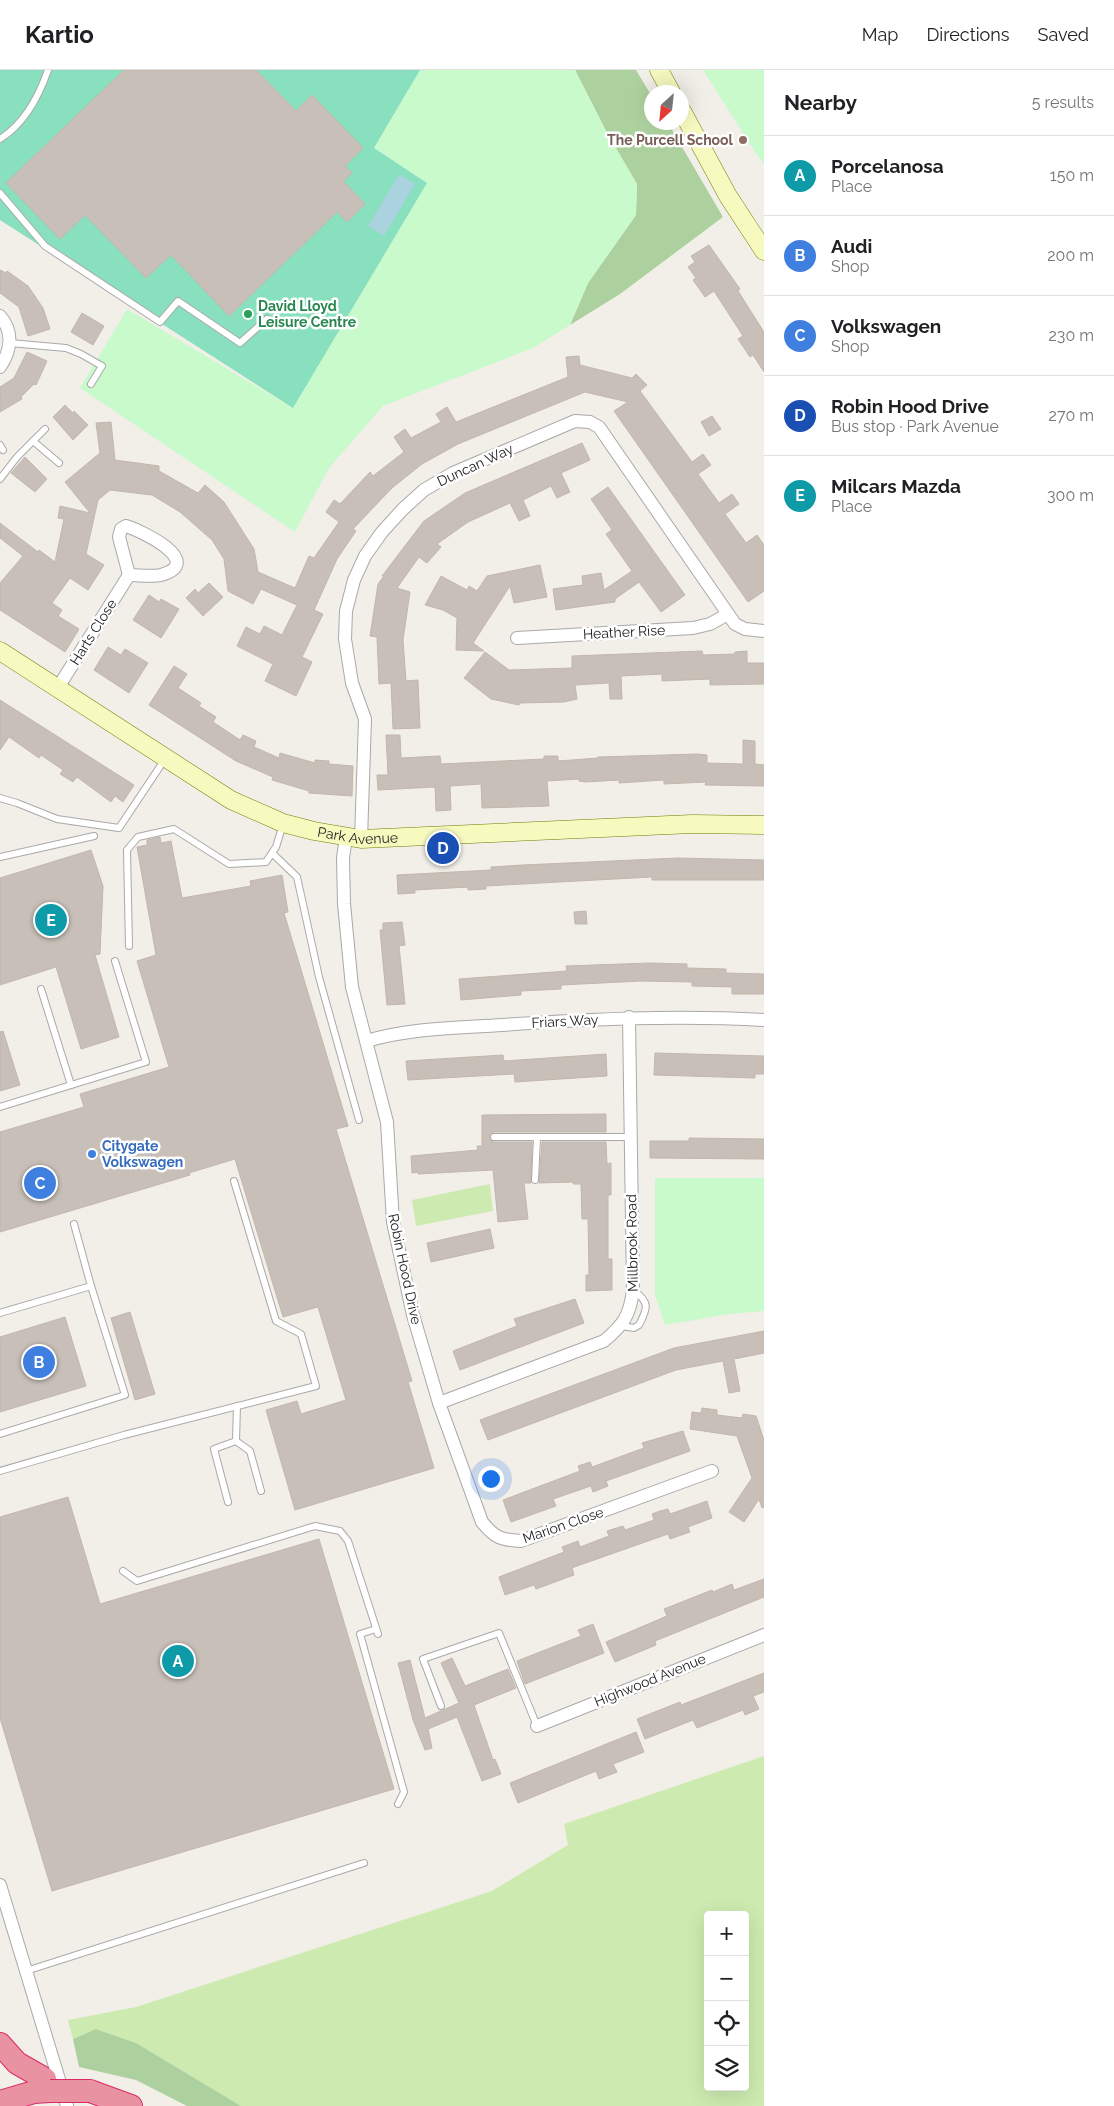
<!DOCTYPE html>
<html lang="en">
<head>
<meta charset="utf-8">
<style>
  :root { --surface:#fff; --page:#f6f6f6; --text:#202124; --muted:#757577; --line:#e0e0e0; --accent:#b45309 }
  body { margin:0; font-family:Raleway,sans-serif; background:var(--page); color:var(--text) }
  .controls { position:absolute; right:15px; bottom:15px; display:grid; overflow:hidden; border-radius:5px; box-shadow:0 5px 20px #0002 }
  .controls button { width:45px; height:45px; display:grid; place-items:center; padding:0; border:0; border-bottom:1px solid var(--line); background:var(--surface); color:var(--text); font:25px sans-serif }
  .compass { position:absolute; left:644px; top:15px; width:45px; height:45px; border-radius:50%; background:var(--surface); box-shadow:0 5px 20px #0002; rotate:207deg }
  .you { position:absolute; left:490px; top:1408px; width:18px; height:18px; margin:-12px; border:4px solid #fff; border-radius:50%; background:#1a73e8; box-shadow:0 0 0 8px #1a73e833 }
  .badge { display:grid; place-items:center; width:32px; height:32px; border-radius:50%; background:var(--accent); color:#fff; font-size:16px; font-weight:700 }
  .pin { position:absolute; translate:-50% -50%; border:2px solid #fff; box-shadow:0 1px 5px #0006 }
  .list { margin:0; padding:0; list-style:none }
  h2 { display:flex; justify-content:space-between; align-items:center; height:65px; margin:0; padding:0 20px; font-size:21px }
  h2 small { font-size:16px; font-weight:400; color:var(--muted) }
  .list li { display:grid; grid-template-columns:32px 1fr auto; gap:15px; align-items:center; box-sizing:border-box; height:80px; padding:0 20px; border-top:1px solid var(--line) }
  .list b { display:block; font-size:19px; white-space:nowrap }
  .list p { margin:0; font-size:16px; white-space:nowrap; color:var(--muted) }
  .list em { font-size:16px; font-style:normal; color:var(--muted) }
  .icon { flex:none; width:28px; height:28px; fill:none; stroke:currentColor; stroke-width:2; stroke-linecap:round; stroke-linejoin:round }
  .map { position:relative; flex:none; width:764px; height:2036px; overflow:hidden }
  header { display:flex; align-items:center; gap:30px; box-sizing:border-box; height:70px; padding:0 25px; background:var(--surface); border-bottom:1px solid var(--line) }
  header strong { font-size:24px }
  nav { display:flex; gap:28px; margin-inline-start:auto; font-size:18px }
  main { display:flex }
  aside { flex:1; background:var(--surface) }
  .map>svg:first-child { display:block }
</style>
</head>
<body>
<header>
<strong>Kartio</strong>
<nav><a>Map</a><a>Directions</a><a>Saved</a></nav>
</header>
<main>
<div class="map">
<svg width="764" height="2036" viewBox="0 0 764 2036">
  <rect width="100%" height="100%" fill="#f2efe9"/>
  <!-- grass -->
  <g fill="#cdebb0" fill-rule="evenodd">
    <path d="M490 1114 493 1141 416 1156 412 1130Z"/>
    <path d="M764 1686V2036H241L136 1973 96 1959 73 1969 68 1950 136 1937 492 1821 568 1775 564 1754ZM708 1845H745V2017H708Z"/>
  </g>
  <!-- forest -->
  <g fill="#add19e">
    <path d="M575 0H636L651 25 652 52 668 53 723 147 620 224 570 255 588 213 636 145 637 114 607 63Z"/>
    <path d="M96 1959 136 1973 241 2036H187L136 2010 79 1997 73 1969Z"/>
  </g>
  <!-- park -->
  <g fill="#c8facc">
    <path d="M420 0H575L607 63 637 114 636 145 588 213 570 255 533 278 383 336 329 398 295 462 80 318 127 239 293 338 427 113 374 78Z"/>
    <path d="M703 0H764V94L755 82Z"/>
    <path d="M655 1108H764V1241L730 1244 665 1255 655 1225Z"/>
  </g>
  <!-- pitch -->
  <path fill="#88e0be" d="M0 0H420L374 78 427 113 293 338 0 150Z"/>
  <!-- water -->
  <path fill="#aad3df" d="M399 104 415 114 384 166 368 156Z"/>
  <!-- building -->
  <g fill="#c7bfb8" stroke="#c4b6ab">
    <path d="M124 0H256L296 41 312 25 363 78 345 96 352 103 343 111 365 134 347 152 337 142 229 246 171 185 146 208 85 145 60 169 6 113Z"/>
    <path d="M709 175 740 219 738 221 764 262V302L753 285 750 287 738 269 743 266 714 221 705 227 693 210 696 208 688 197 695 192 691 186Z"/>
    <path d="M0 200 6 203 7 201 28 216 43 238 50 259 28 266 19 237 0 223Z"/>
    <path d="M82 243 104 256 93 275 71 262Z"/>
    <path d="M27 282 47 291 36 315 34 314 21 327 22 329 0 342V317L14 308Z"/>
    <path d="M579 286 580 295 632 308 636 304 647 315 640 321 692 392 703 384 711 395 698 404 719 433 732 424 739 434 725 444 746 473 757 465 764 475V521L748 532 614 341 628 332 585 322 458 374 422 394 392 418 353 459 356 461 337 489 314 540 323 544 302 587 312 592 296 626 265 611 273 594 237 576 246 557 260 564 264 556 282 565 297 535 261 519 253 534 228 521 224 489 212 470 180 442 152 425 110 420 98 430 86 484 104 495 88 520 70 508 52 533 62 540 58 546 79 559 65 582 0 540V513L23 486 0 468V453L38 482 39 480 55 492 64 449 58 448 60 436 90 443 65 412 100 383 96 353 111 352 115 390 159 396V401L198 423 205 415 224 432 254 479 258 502 295 518 309 486 314 488 339 452 326 442 334 430 340 434 370 402 373 406 404 382 394 367 405 359 411 368 441 352 436 344 447 337 456 352 568 307 566 287Z"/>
    <path d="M65 335 73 343 74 341 88 355 73 370 53 347Z"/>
    <path d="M712 346 721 359 709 366 701 352Z"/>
    <path d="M582 373 590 390 561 403 570 422 557 428 551 416 523 430 530 446 519 451 510 433 468 452 437 474 441 477 427 493 419 487 397 518 410 522 403 570 406 611 418 610 420 658 393 659 391 613 379 614 377 567 370 566 378 514 384 506H382L424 451 465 423Z"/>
    <path d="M25 387 47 409 35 422 11 403Z"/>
    <path d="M608 417 685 525 661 542 639 512 615 529V532L556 540 553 519 583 515 582 506 601 503 604 520 632 501 606 464 612 460 591 429Z"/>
    <path d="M540 495 547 527 514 533 510 516 473 573 484 581 456 580 457 548 443 540 425 535 441 506 467 520 469 516 477 521 487 506Z"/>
    <path d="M209 513 223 527 203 546 186 528 195 519 198 523Z"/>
    <path d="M149 525 159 532 161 529 179 539 161 568 133 550Z"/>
    <path d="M108 577 121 585 125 579 148 593 129 623 94 600Z"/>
    <path d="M702 581 703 585 735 584V582L747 581V593H764V614L710 615V609L662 611V604L621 606 622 629H610L609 613 575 615 577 629 564 632 520 633 519 635 491 629 464 608 485 582 509 600 572 598V586Z"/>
    <path d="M174 596 187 604 178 618 201 633 199 636 216 647 213 652 240 670 243 665 256 671 254 677 279 688 280 683 315 693V690L329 691V694L353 696 352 726 309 723V721L272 710 273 707 236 691 149 635Z"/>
    <path d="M0 630 134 715 123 732 115 726 111 732 77 707 73 712 60 704 63 700 41 685 39 688 9 667 0 680Z"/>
    <path d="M386 665H400L401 688 440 686 441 694 544 689V686H558V691L598 688V687L697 684 707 685V693L743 694V670L755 671V694L764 695V716L705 715 706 712 664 714V710L619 713V710L585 712 579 711V709L547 711 549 736 482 738 481 714 450 716 451 740 436 741 435 717 378 720 377 705H388Z"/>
    <path d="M160 767 161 773 171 771 182 828 251 816 250 811 282 805 288 842 284 843 348 1056 336 1059 412 1311 408 1312 434 1398 295 1440 266 1340 297 1331 301 1344 346 1330 318 1237 283 1247 235 1089 189 1103 190 1105 0 1162V1062L84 1037 80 1024 169 997 137 891 156 885 137 777 147 775V770Z"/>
    <path d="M91 780 103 816 100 884 95 885 119 967 81 979 56 897 0 915V808Z"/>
    <path d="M678 788 764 790V810H652V807L486 816V819L468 820V817L415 820V823L398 824 397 805 491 800V797L523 795Z"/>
    <path d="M586 841 587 854H575L574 842Z"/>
    <path d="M402 852 405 875 399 876 405 934 387 935 380 860H383V853Z"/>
    <path d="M649 893 687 894V898L726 899V903L764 904V924H732V917L692 916V912L641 911 561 915V919L521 921V925L461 930 459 909 567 901 566 896Z"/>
    <path d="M3 961 20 1015 0 1021V962Z"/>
    <path d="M655 983 764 986V1004H755V1008L654 1005Z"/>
    <path d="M606 984 607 1006 515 1012 514 1004 408 1010 406 991 503 985 504 991Z"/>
    <path d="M606 1044V1062H494L490 1064 489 1069 494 1072H532L531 1113H524L528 1149 498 1152 493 1100 418 1104V1102L412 1103 411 1086 478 1080 477 1076H482V1045Z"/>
    <path d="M689 1068 764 1069V1089L650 1088V1071H689Z"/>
    <path d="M542 1072H606L607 1094 611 1093V1125H608V1189H612V1220L586 1221V1205H589L588 1149H582L581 1114H573V1112L539 1113Z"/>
    <path d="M490 1159 494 1178 431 1192 427 1173Z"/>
    <path d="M575 1229 584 1253 460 1300 453 1281 517 1256 514 1249Z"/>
    <path d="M130 1242 155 1324 135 1330 111 1248Z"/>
    <path d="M65 1247 86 1316 0 1342V1267Z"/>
    <path d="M764 1261V1283L734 1289 740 1321 729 1323 723 1291 676 1300 488 1370 480 1350 674 1278Z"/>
    <path d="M702 1338 717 1340V1345L742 1348 743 1344 756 1346 764 1370V1437L762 1438 759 1429 744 1452 729 1442 752 1408 737 1366 690 1359 692 1342 701 1343Z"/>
    <path d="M683 1361 690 1381 606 1411 608 1416 593 1422 591 1416 553 1429 556 1436 511 1452 503 1430 580 1401 578 1396 590 1392 592 1397 644 1378 642 1373Z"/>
    <path d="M68 1427 100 1534 319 1469 394 1719 52 1821 0 1648V1447Z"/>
    <path d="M707 1431 712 1448 688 1457 690 1462 670 1469 668 1464 577 1496 572 1498 574 1505 536 1519 534 1515 505 1525 499 1507 564 1482 562 1477 578 1471 580 1477 609 1466 607 1461 623 1456 625 1460 654 1450 652 1444 660 1441 668 1439 670 1444Z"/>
    <path d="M764 1509V1527L655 1571 656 1575 615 1592 606 1572 667 1546 664 1539 712 1520 713 1522 732 1514 734 1520Z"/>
    <path d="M593 1554 604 1583 525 1614 517 1591 581 1566 578 1560Z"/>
    <path d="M452 1588 465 1616 508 1599 516 1618 474 1635 493 1690 495 1689 501 1704 482 1711 457 1647 428 1659 432 1678 425 1680 413 1650 398 1593 410 1590 425 1648 459 1633 441 1593Z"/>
    <path d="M764 1603V1622L753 1626 759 1639 745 1645 743 1640 697 1658 693 1650 645 1669 637 1649 680 1632 681 1635Z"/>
    <path d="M636 1662 644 1682 613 1694 617 1702 599 1709 596 1701 518 1733 510 1713Z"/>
  </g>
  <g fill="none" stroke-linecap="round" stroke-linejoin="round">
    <!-- lane casing -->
    <g stroke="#a9a9a9" stroke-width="8">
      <g id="lane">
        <path d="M0 69C24 54 39 26 48 0"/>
        <path d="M0 123 45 176 160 252 178 231 240 273 267 249"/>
        <path d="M10 273 66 278 81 284 102 296 91 314"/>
        <path d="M33 371 59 393"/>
        <path d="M0 375 3 380"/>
        <path d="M0 409 17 387 45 359"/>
        <path d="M0 728 17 733 57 749 119 758 165 689"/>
        <path d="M272 783 297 807 319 907 359 1050"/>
        <path d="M0 787 94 766"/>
        <path d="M129 876 127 780 138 767 174 759 229 794 266 792 276 777 283 754"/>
        <path d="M41 919 71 1015"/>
        <path d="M0 1037 146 992 115 891"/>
        <path d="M494 1067H630"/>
        <path d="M535 1110 537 1067"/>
        <path d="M0 1243 91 1216"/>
        <path d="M622 1256 634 1258 639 1255C648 1238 650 1232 633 1220"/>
        <path d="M237 1336 236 1371 250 1381 261 1421"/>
        <path d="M0 1364 125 1325 91 1216 74 1154"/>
        <path d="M0 1401 124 1365 316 1316 301 1264 276 1251 234 1111"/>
        <path d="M228 1432 214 1379 236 1371"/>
        <path d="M123 1501 137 1511 315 1456 340 1461 348 1471 378 1564"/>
        <path d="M376 1559 360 1564 404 1722 398 1734"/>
        <path d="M441 1636 423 1589 499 1563 537 1656"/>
        <path d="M26 1901 364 1793"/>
      </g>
    </g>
    <!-- street casing -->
    <g stroke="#a9a9a9" stroke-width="14">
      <g id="street">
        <path d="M0 246C14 262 11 281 0 297"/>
        <path d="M126 456C142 461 206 492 161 505 152 507 138 505 129 505L119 467 121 459Z"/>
        <path d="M517 568 693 558 710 554 728 544"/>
        <path d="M57 619 129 505"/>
        <path d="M346 767 343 788 344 834 352 917 387 1052 393 1152 413 1245 439 1333 482 1452C495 1468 501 1470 521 1471L712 1401"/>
        <path d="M361 769 365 649 352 613 345 569 346 541 354 510 365 486 382 462 403 439 424 420 453 403 575 351 590 352 599 357 735 554 745 559 764 561"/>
        <path d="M367 971C410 958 457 958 502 955 589 949 676 945 764 950"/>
        <path d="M439 1333 604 1271C623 1255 630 1246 633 1220L629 947"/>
        <path d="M537 1656 764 1565"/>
        <path d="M0 1815 67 2036"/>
      </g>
    </g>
    <!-- secondary casing -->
    <g stroke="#707d05" stroke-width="19">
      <g id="secondary">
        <path d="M659 0 671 22"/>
        <path d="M682 41 728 126 764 181"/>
        <path id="s1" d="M0 581 231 730 283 753 314 761 361 769 692 754 764 755"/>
      </g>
    </g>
    <!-- highway casing -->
    <g stroke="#dc2a67" stroke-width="24">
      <g id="highway">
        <path d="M0 1974 17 1993 45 2009"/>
        <path d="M90 2021 131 2036"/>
        <path d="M0 2032 34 2022 50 2021"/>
      </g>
    </g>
    <!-- lane -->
    <use href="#lane" stroke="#fff" stroke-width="6"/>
    <!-- street -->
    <use href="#street" stroke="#fff" stroke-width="12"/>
    <!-- secondary -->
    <use href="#secondary" stroke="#f7fabf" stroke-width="18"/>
    <!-- highway -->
    <use href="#highway" stroke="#e892a2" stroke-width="22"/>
    <!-- highway-bridge casing -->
    <g stroke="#dc2a67" stroke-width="24" stroke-linecap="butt">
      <path id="highway-bridge" d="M50 2021H90"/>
    </g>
    <!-- highway-bridge -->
    <use href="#highway-bridge" stroke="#e892a2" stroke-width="22"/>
  </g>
  <!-- markers -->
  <circle fill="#8d6e63" stroke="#fff" stroke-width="2" cx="743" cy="70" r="5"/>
  <circle fill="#2e9e5b" stroke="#fff" stroke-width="2" cx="248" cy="244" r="5"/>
  <circle fill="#3f7fe0" stroke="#fff" stroke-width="2" cx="92" cy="1084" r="5"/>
  <g text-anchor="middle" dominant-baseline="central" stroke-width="5" stroke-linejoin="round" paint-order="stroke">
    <!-- education labels -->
    <g font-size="14" font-weight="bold" fill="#785e54" stroke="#fff" text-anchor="end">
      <text x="733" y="70">The Purcell School</text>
    </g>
    <!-- leisure labels -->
    <g font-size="14" font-weight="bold" fill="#27864d" stroke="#fff" text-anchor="start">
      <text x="258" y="236">David Lloyd<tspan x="258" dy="16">Leisure Centre</tspan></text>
    </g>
    <!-- street labels -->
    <g font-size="14" fill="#222" stroke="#fff">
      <text transform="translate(475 395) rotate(-25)">Duncan Way</text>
      <text transform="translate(93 562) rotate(-58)">Harts Close</text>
      <text transform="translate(624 562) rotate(-3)">Heather Rise</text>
      <text stroke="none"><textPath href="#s1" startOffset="408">Park Avenue</textPath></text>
      <text transform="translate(565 951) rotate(-3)">Friars Way</text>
      <text transform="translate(632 1173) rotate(-91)">Millbrook Road</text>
      <text transform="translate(405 1199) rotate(78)">Robin Hood Drive</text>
      <text transform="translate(563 1455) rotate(-19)">Marion Close</text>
      <text transform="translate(650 1610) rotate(-22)">Highwood Avenue</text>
    </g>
    <!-- shop labels -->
    <g font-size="14" font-weight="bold" fill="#366cbe" stroke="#fff" text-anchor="start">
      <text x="102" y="1076">Citygate<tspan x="102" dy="16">Volkswagen</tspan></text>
    </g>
  </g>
</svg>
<div class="controls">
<button>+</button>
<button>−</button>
<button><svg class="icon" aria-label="locate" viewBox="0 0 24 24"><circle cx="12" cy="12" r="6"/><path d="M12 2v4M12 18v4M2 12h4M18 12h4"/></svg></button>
<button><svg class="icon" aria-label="layers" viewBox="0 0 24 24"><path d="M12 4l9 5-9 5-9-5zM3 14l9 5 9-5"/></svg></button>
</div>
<svg class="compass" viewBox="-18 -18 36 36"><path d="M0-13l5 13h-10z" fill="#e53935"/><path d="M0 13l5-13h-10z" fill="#757577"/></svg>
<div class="you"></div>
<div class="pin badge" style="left:178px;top:1591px;background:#0f9aa8">A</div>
<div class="pin badge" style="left:39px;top:1292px;background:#3f7fe0">B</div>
<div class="pin badge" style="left:40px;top:1113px;background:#3f7fe0">C</div>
<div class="pin badge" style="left:443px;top:778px;background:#1a4fb4">D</div>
<div class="pin badge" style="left:51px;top:850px;background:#0f9aa8">E</div>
</div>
<aside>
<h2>Nearby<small>5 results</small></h2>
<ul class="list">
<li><span class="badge" style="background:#0f9aa8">A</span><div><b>Porcelanosa</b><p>Place</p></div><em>150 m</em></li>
<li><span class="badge" style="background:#3f7fe0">B</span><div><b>Audi</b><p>Shop</p></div><em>200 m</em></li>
<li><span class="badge" style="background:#3f7fe0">C</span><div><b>Volkswagen</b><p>Shop</p></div><em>230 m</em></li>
<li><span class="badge" style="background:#1a4fb4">D</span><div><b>Robin Hood Drive</b><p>Bus stop · Park Avenue</p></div><em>270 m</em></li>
<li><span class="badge" style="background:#0f9aa8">E</span><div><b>Milcars Mazda</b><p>Place</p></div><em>300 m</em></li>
</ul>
</aside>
</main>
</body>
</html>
